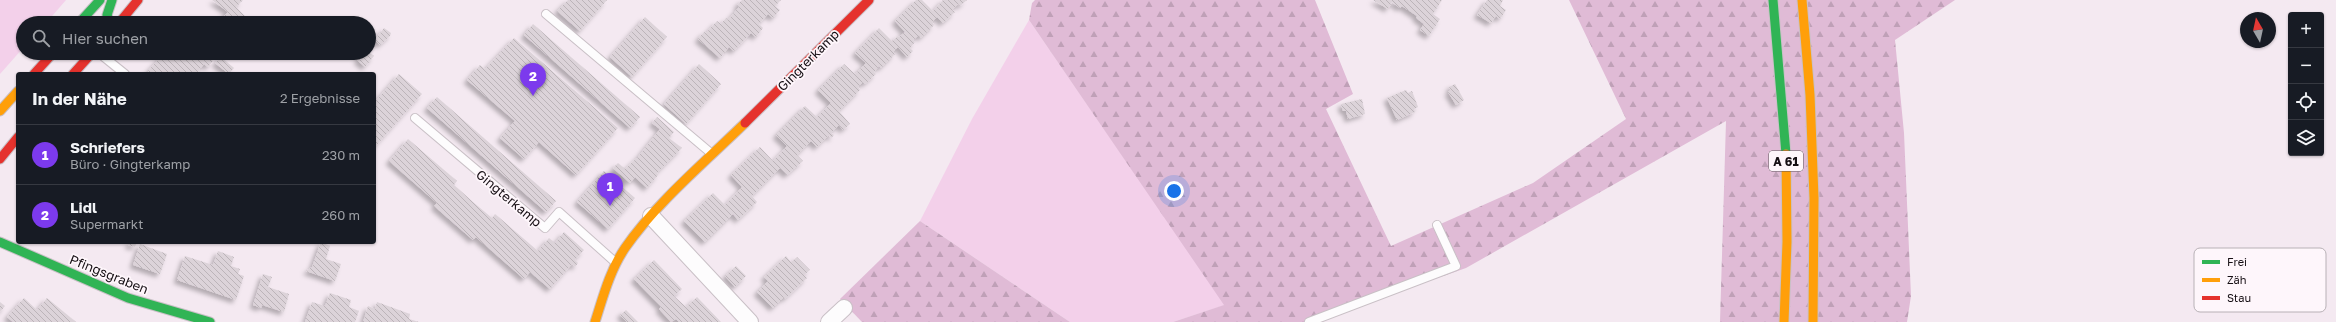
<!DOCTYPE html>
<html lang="de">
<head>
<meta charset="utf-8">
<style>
  :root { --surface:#171b24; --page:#20242c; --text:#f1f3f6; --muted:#9ea1a6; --line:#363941; --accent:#7c3aed }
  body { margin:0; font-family:"Golos Text",sans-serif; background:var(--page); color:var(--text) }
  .controls { position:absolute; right:12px; top:12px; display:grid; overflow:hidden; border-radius:4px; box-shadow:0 1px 3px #0004 }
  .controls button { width:36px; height:36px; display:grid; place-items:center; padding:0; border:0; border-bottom:1px solid var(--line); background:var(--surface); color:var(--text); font:20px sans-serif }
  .compass { position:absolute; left:2240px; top:12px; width:36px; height:36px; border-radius:50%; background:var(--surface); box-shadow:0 1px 3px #0004; rotate:351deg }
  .you { position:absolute; left:1174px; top:191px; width:14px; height:14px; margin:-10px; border:3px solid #fff; border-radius:50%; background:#1a73e8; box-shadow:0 0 0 6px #1a73e833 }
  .badge { display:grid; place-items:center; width:26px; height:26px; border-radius:50%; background:var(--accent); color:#fff; font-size:13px; font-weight:700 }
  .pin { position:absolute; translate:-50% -33px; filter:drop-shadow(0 1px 2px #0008) }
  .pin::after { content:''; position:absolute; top:21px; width:14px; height:12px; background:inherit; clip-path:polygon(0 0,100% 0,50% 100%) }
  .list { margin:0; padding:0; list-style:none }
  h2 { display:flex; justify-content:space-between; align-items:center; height:52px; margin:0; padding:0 16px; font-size:17px }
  h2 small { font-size:13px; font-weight:400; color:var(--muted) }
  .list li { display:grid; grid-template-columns:26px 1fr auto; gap:12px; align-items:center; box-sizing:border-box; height:60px; padding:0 16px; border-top:1px solid var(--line) }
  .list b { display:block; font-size:15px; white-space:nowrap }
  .list p { margin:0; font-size:13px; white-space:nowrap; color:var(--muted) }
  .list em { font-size:13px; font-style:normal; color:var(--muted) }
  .icon { flex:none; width:22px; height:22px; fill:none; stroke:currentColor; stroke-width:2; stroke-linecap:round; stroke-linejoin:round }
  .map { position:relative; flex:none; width:2336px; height:322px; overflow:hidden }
  .search { position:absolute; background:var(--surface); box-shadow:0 1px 3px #0004; left:16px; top:16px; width:360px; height:44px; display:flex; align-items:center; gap:10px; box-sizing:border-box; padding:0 14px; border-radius:22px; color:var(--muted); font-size:15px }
  .panel { position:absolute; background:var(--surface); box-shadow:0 1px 3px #0004; left:16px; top:72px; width:360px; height:172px; border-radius:4px }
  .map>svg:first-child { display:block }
</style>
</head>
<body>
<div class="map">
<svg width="2336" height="322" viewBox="0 0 2336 322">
  <defs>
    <pattern id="forest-firs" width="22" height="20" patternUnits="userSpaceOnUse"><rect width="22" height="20" fill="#e0bbd6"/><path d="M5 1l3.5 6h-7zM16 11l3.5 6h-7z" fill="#bfa0b7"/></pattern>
    <pattern id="building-back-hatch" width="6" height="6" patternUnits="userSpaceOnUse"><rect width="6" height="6" fill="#dcd3d9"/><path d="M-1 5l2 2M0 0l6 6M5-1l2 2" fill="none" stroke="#bcb4b9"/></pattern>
    <filter id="shadow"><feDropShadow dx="-3.5" dy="3.5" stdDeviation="2" flood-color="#0004"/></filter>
  </defs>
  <rect width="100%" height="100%" fill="#f4e9f1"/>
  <!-- green -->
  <g fill="#f3d0ea">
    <path d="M0 0H66L46 23H23V48L0 74Z"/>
    <path d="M1029 20 1225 305 1173 322H1070L920 221 972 119Z"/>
  </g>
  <!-- forest -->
  <g fill="url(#forest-firs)">
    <path d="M1035 0H1315L1353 94 1326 109 1391 246 1533 183 1626 119 1569 0H1955L1895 40 1904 133 1911 296 1907 322H1720L1726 121 1466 268 1312 322H1173L1224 305 1029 20 1032 3Z"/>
    <path d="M920 221 1070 322H862L840 299Z"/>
  </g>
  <!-- building -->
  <g fill="url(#building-back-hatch)" filter="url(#shadow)">
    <path d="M212 0H243L236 7 245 16 241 23H228L222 18 228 12Z"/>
    <path d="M568 0H607L580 31 557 11Z"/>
    <path d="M742 0H781L775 6 780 10 773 18 768 14 759 24 763 28 756 37 751 33 734 51 729 47 720 58 698 39 704 32 706 33 717 21 721 24 726 18 728 20 739 7 737 5Z"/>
    <path d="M916 0H922L933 11 943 0H967L960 6 958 4 952 10 955 12 943 23 937 17 932 22 934 25 921 38 919 35 913 40 915 42 910 48 913 51 907 57 898 47 893 52 895 54 881 68 879 66 874 72 876 74 865 84 863 82 858 87 860 90 839 111 850 124 843 130 839 125 831 133 834 135 831 138 829 135 817 147 811 141 797 155 803 161 787 175 780 168 752 196 757 202 738 220 733 214 705 242 684 221 713 193 725 205 742 187 731 175 760 147 773 161 787 146 776 135 805 106 817 117 831 103 818 90 844 64 855 74 866 63 855 53 879 28 892 41 898 36 899 37 905 32 895 21Z"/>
    <path d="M1373 0H1442L1433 14 1440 19 1429 36 1420 30 1424 24 1416 18 1417 16 1402 6 1400 8 1392 2 1388 9Z"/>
    <path d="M1487 0H1503L1500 6 1506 10 1500 19 1496 16 1491 23 1477 15Z"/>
    <path d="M645 17 667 37 632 77 610 57Z"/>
    <path d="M210 18 216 23H206Z"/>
    <path d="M533 24 640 117 630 128 524 35Z"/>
    <path d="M384 28 391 33 390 36 380 45 375 40Z"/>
    <path d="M514 38 618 128 576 175 539 142 524 159 500 138 515 121 467 80 480 65 485 69Z"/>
    <path d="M164 53H186L191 57 193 54 192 53H204L213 61 208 67 204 64 196 74H151L148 71Z"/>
    <path d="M358 53H370L374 56 365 67 357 60 361 55Z"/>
    <path d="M221 57 234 68 229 74 215 63Z"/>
    <path d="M699 64 721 84 686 124 664 104Z"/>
    <path d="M399 74 422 94 374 148V103Z"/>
    <path d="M1455 84 1464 100 1456 105 1448 92 1451 90 1449 87Z"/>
    <path d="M1406 90 1408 93 1412 91 1418 107 1414 109 1415 112 1397 120 1387 98Z"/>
    <path d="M437 97 556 201 546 212 427 108Z"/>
    <path d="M1362 99 1365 114 1348 119 1346 111H1343L1341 104Z"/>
    <path d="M657 117 674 132 669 138 682 148 657 173 658 175 647 188 635 177 630 183 613 168 618 163 625 169 638 157 660 129 652 123Z"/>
    <path d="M408 139 457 181 454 185 473 202 492 218 495 214 538 251 549 238 555 243 564 232 584 250 575 260 578 263 575 267 572 264 550 289 530 272 524 279 476 237 473 240 434 206 437 203 389 161Z"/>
    <path d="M604 171 635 198 608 229 577 202Z"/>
    <path d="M129 242H137L135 247 128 245Z"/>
    <path d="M321 242 330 246 326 259 341 264 335 281 306 271 312 267Z"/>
    <path d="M140 244 167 254 160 274 133 265Z"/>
    <path d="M218 251 234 257 231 266 240 269 238 274 244 276 236 300 177 280 185 256 213 265Z"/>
    <path d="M786 256 791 262 797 257 810 270 804 275 807 278 785 299 784 297 773 308 757 292 768 281 764 277Z"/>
    <path d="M654 260 682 289 674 296 686 307 697 297 721 322H679L676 319 671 322 659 309 661 307 634 279Z"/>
    <path d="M736 266 746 276 735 287 725 276Z"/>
    <path d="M263 274 272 277 268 287 289 294 284 312 262 305 261 308 253 305Z"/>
    <path d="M330 293 351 300 349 307 359 311 355 322H305L312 302 325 306Z"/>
    <path d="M24 298 37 310 47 298 76 322H13L7 317Z"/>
    <path d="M0 302 5 306 0 312Z"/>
    <path d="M377 302 410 314 409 319 419 322H363L368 306 375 309Z"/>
    <path d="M626 310 638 322H627L620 315Z"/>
  </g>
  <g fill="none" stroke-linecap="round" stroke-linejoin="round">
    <!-- lane casing -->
    <g stroke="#c9c0c6" stroke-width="10">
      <g id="lane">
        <path d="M546 14 712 154"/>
        <path d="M99 53 125 74"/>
        <path d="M415 118 545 228 559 212 615 262"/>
        <path d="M1309 322 1456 266 1437 225"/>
      </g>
    </g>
    <!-- street casing -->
    <g stroke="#c9c0c6" stroke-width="18">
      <g id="street">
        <path d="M651 216 750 322"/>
        <path d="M829 322 844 308"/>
      </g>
    </g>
    <!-- fast casing -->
    <g stroke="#c9c0c6" stroke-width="11">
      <g id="fast">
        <path d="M112 0 107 15 109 21 119 23"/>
        <path d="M1773 0 1786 154"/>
        <path d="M79 23 100 0"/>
        <path d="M0 242 128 298 210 322"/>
      </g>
    </g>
    <!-- slow casing -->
    <g stroke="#c9c0c6" stroke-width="11">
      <g id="slow">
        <path d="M1802 0 1810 95 1814 198 1813 322"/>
        <path d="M0 111 18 91"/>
        <path d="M595 322C603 297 610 270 625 248 656 203 706 161 745 123"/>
        <path d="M1784 322 1787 242 1786 154"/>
      </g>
    </g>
    <!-- jam casing -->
    <g stroke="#c9c0c6" stroke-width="11">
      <g id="jam">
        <path d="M119 23 138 0"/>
        <path d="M34 74 53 53"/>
        <path d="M73 74 92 53"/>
        <path d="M745 123 869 0"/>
        <path d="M0 159 18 137"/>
      </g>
    </g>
    <!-- lane -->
    <use href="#lane" stroke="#fdfcfd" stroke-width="8"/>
    <!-- street -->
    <use href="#street" stroke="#fdfcfd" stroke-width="16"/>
    <!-- fast -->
    <use href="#fast" stroke="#30b455" stroke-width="9"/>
    <!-- slow -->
    <use href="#slow" stroke="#ff9f0a" stroke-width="9"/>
    <!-- jam -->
    <use href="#jam" stroke="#e5322d" stroke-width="9"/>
  </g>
  <g text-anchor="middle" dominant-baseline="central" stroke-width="3.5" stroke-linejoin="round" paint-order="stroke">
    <!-- shield labels -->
    <rect fill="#fef6fb" stroke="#5c5459" stroke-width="1" x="1769" y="151" width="34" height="20" rx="3"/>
    <g font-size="12" font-weight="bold" fill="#160f14">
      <text x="1786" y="161">A 61</text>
    </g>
    <!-- street labels -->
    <g font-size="13" fill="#160f14" stroke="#fef6fb">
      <text transform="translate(808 60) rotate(-45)">Gingterkamp</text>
      <text transform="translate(509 198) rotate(40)">Gingterkamp</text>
      <text transform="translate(109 274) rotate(22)">Pfingsgraben</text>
    </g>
  </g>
  <!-- legend -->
  <rect x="2194" y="248" width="132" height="64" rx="6" fill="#fef6fb" stroke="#b8b1b6" stroke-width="1"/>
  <rect x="2202" y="260" width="18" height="4" fill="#30b455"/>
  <rect x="2202" y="278" width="18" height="4" fill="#ff9f0a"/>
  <rect x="2202" y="296" width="18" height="4" fill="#e5322d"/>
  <g font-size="11" fill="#160f14">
    <text x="2227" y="266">Frei</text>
    <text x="2227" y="284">Zäh</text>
    <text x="2227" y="302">Stau</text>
  </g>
</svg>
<div class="controls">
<button>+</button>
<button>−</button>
<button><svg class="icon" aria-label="locate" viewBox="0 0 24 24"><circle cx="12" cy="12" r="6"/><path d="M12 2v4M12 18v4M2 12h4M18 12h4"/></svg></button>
<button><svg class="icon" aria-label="layers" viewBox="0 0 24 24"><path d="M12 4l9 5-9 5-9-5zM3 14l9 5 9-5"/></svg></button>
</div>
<svg class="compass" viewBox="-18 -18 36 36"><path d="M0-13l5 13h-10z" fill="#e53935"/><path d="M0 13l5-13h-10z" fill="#9ea1a6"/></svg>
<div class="you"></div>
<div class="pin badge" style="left:610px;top:206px">1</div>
<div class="pin badge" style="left:533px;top:96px">2</div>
<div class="search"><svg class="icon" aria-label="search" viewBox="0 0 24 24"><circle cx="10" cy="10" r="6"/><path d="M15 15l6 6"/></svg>Hier suchen</div>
<section class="panel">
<h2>In der Nähe<small>2 Ergebnisse</small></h2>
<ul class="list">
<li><span class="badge">1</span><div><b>Schriefers</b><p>Büro · Gingterkamp</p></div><em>230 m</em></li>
<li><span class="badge">2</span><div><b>Lidl</b><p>Supermarkt</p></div><em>260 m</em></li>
</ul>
</section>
</div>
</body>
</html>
